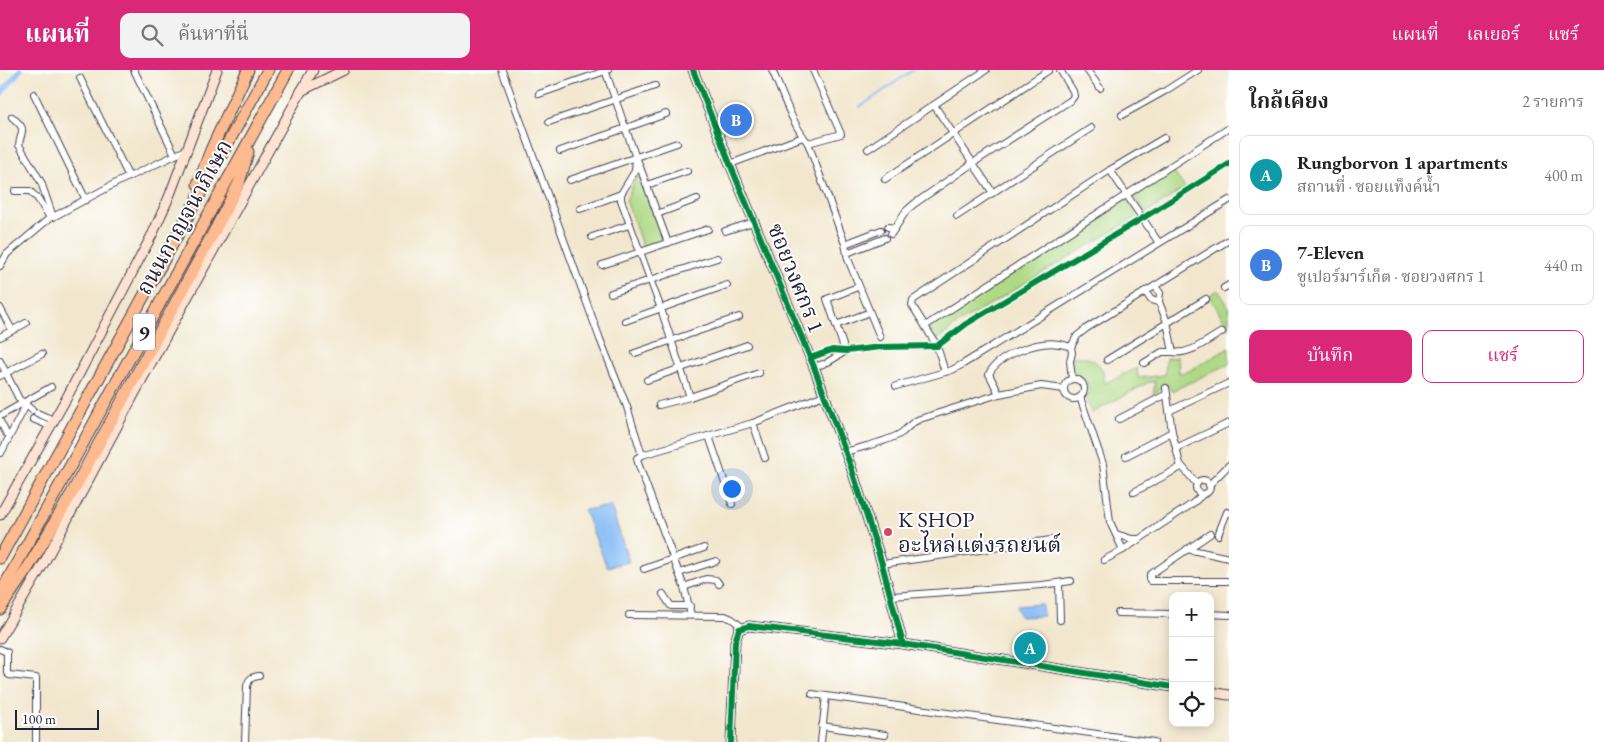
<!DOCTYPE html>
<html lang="th">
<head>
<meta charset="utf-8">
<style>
  :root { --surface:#fff; --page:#f2f2f2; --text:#222; --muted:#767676; --line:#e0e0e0; --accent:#db2777 }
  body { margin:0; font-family:"EB Garamond","Noto Serif Thai",serif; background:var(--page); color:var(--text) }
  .controls { position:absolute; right:15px; bottom:15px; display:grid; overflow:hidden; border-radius:10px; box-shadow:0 2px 12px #0003 }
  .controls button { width:45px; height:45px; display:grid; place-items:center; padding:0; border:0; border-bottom:1px solid var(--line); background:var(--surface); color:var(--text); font:25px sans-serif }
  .scale { position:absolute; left:15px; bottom:12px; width:84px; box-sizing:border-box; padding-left:5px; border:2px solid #22223b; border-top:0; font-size:14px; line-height:18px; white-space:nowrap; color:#22223b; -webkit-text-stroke:4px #fff; paint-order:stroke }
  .you { position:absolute; left:731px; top:418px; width:18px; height:18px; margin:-12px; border:4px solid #fff; border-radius:50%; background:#1a73e8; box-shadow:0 0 0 8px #1a73e833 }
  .badge { display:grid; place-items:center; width:32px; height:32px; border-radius:50%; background:var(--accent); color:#fff; font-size:16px; font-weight:700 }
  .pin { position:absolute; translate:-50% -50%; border:2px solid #fff; box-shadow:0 1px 5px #0006 }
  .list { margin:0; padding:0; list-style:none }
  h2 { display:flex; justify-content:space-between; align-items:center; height:65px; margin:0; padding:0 20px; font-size:21px }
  h2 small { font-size:16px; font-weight:400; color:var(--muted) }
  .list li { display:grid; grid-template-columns:32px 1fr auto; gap:15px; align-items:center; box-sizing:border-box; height:80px; margin:0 10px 10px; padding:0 10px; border:1px solid var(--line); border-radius:10px }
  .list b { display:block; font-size:19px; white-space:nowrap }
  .list p { margin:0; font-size:16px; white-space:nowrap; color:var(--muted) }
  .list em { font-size:16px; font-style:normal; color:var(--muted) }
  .actions { display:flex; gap:10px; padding:15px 20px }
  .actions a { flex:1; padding:11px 0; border:1px solid var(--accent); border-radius:10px; text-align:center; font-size:18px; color:var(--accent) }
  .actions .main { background:var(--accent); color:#fff }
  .icon { flex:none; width:28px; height:28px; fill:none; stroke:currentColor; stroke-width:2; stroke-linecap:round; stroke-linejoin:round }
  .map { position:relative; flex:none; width:1229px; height:672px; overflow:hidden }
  header { display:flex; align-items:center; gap:30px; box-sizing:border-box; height:70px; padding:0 25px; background:var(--accent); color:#fff }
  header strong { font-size:24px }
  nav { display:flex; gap:28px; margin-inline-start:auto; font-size:18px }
  .search { width:350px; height:45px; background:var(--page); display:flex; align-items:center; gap:12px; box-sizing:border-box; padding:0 18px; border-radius:10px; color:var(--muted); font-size:19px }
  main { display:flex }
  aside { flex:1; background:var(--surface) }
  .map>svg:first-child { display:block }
</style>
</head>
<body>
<header>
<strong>แผนที่</strong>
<div class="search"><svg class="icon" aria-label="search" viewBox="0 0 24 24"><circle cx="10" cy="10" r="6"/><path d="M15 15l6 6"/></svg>ค้นหาที่นี่</div>
<nav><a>แผนที่</a><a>เลเยอร์</a><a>แชร์</a></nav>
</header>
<main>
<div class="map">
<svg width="1229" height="672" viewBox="0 0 1229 672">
  <rect width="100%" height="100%" fill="#fff"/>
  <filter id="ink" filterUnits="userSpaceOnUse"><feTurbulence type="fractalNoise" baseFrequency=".02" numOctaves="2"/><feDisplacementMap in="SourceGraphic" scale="10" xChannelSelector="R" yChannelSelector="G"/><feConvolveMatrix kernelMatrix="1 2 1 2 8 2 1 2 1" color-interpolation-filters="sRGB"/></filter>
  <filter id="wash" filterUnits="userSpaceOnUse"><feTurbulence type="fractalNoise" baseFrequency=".0096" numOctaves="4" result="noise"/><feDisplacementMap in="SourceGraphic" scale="20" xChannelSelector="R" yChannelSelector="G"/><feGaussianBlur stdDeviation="1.12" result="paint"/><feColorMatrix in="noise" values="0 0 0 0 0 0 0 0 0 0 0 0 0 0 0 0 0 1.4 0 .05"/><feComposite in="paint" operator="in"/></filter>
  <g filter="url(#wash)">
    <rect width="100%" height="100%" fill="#f2e7ce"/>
    <!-- green -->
    <g fill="#aed985" stroke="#687e60">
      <path d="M1172 100 1185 118 1146 143 1133 125Z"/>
      <path d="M640 107 664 171 643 178 626 130 636 108Z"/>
      <path d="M1126 129 1138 146 962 251 937 270 927 257 1039 187Z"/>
      <path d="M1218 220 1229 237V258L1209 226Z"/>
      <path d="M1229 278V294L1172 321 1168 316 1160 319 1153 325 1155 312H1149L1092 343 1086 330C1091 323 1089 317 1085 310L1070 307 1069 287C1081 286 1096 287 1102 300 1104 304 1104 309 1105 313L1137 298 1138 308 1165 305 1166 288 1178 287 1179 303 1187 302Z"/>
    </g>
    <!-- water -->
    <g fill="#86bbf5" stroke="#546e98">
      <path d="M611 436 629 492 607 497 584 440Z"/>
      <path d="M1042 534 1043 546 1020 547 1016 536Z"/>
    </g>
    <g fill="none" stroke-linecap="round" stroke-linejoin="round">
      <!-- stream -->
      <path stroke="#86bbf5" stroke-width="2" d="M860 37 913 0"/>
      <!-- canal -->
      <path stroke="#86bbf5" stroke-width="5.5" d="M0 25 20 0"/>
    </g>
  </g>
  <g filter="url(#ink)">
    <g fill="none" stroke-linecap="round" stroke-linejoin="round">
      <!-- street casing -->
      <g stroke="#414051" stroke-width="8">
        <g id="street">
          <path d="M134 0 175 85"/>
          <path d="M502 0 600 269 627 337 642 385"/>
          <path d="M605 0 636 88 635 101 621 124V130L661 239 690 327"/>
          <path d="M772 0C783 24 791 52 808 73L845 174 848 189 880 267"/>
          <path d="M1087 0 1100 18"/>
          <path d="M80 8 129 107"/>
          <path d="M34 24 86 130"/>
          <path d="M539 24 608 0"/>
          <path d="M934 35 993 123"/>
          <path d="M1122 45 1165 21 1198 0"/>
          <path d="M12 47C28 61 21 59 19 75L41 112 53 147 118 112 186 80"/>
          <path d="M549 52 655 16"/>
          <path d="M808 73 841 64 813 0"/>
          <path d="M868 79 986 0"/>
          <path d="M560 81 666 44"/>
          <path d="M637 89 668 173"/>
          <path d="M730 94 803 67"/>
          <path d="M1110 100 1159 173"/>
          <path d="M885 109 1049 0"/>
          <path d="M570 110 677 73"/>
          <path d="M647 115 687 101"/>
          <path d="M15 121H30L38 129 49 146 53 147"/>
          <path d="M580 139 621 124"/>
          <path d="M657 144 697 129"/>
          <path d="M957 146 1091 58"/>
          <path d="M888 157 895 158 891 164"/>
          <path d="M895 158 906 141 914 134 973 93 1071 30 1074 26 1073 21 1060 0"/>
          <path d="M725 161 754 152"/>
          <path d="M592 167 629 155"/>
          <path d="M845 174 881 160"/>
          <path d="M847 183 885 168"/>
          <path d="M602 195 708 159"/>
          <path d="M0 196 7 184 51 147"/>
          <path d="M1155 216 1160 223 1159 232 1167 252 1173 282C1191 285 1207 270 1222 262"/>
          <path d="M1224 218 1229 215"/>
          <path d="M1145 221 1151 230 1159 232"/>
          <path d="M611 223 717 188"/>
          <path d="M0 238 12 260"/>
          <path d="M625 251 727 215"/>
          <path d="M836 255 865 244"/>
          <path d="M925 256 912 235 913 230 1110 100 1164 68"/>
          <path d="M0 267 26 253"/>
          <path d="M842 280 843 275 827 229 855 218"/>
          <path d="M635 283 739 247"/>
          <path d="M825 283 832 280 846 281 881 277 937 276 966 254 1143 148 1229 94"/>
          <path d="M810 288 821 284"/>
          <path d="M1107 290 1206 229"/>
          <path d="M0 291 19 329 32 340"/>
          <path d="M828 292 846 281"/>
          <path d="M1144 293 1162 282H1173"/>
          <path d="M814 297 823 294"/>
          <path d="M945 302 937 276 925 256 1229 58"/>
          <path d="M0 306 42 284"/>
          <path d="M1072 309 1070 291 1072 283 1071 277 1077 266 1087 258 1229 170"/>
          <circle cx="1074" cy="319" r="10"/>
          <path d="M647 310 747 275"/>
          <path d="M896 316 952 300 963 294 1229 130"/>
          <path d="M1166 318 1172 362 1180 394 1196 413 1198 412"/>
          <path d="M999 324 989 304C998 285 1039 270 1059 274 1063 274 1067 276 1071 277"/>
          <path d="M1080 327 1103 394 1110 452 1123 480"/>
          <path d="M659 335 690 327 759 303"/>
          <path d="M1169 341 1229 313"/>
          <path d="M37 343 53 350"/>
          <path d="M0 346 51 317"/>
          <path d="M33 349 50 356"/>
          <path d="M1119 349 1167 324"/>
          <path d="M0 351 6 363"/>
          <path d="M753 353 765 388"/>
          <path d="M709 366 732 434"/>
          <path d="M1176 378 1229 353"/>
          <path d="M845 382C862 377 882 373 898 365 908 360 907 354 920 349L999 324 1041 316 1064 319"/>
          <path d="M1 383 26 335"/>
          <path d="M1126 386 1172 362"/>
          <circle cx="1203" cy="417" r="7"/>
          <path d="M1209 415 1229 395"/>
          <path d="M1134 422 1181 397"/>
          <path d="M1116 464 1132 469H1139"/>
          <path d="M1210 464 1154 502 1150 505V511H1229"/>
          <path d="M1218 465 1227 442 1229 443"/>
          <path d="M1187 479 1229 488"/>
          <path d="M1104 490 1123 480 1192 434 1202 425"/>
          <path d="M882 494 1051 470"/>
          <path d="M644 499 704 478"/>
          <path d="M679 503 716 491"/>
          <path d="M1059 513 1060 550"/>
          <path d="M684 517 706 509 716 510 719 514"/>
          <path d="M663 524 671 536H690"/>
          <path d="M892 526 1042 515 1071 511"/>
          <path d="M1118 543 1173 544"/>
          <path d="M1210 544 1229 545"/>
          <path d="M629 545 725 546 732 549 742 557"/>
          <path d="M691 545 684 517 638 393 637 388 642 385 753 353 824 325"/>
          <path d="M0 579 7 582V603L9 605 36 608V672"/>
          <path d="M812 624 1154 672"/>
          <path d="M822 656 885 665"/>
          <path d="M245 672 247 616C249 608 252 607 259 606"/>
          <path d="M821 672 826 626"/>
        </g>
      </g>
      <!-- secondary casing -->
      <g stroke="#414051" stroke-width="11">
        <g id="secondary">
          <path d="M693 0 730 94 814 297 851 397 882 494 903 574"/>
          <path d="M301 21 344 0"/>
          <path d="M0 445 66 329 153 163 169 127 217 0"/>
          <path d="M0 568 44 493 144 306 313 0"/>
          <path d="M1210 622 1229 625"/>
          <path d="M731 672 735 572 739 559 749 556 903 574 1173 617"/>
        </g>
      </g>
      <!-- highway casing -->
      <g stroke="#414051" stroke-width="13">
        <g id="highway">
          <path d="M198 114 211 80 248 0"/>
          <path d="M0 488 268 0"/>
          <path d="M0 524 288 0"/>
          <path d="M0 539 29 496 72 423 215 160 239 113 248 82"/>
        </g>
      </g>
      <!-- street -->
      <use href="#street" stroke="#fff" stroke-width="6"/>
      <!-- secondary -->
      <use href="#secondary" stroke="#fee3d2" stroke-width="9"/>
      <!-- highway -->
      <use href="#highway" stroke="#fcba8e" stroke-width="11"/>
      <!-- cycleway casing -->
      <g stroke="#fff" stroke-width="9">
        <g id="cycleway">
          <path d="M693 0 730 94 814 297 851 397 882 494 903 574"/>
          <path d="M810 288 832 280 846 281 881 277 937 276 966 254 1143 148 1229 94"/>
          <path d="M731 672 735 572 739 559 749 556 903 574 1173 617"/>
        </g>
      </g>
      <!-- cycleway -->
      <use href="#cycleway" stroke="#00873e" stroke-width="6"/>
    </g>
  </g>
  <!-- markers -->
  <circle fill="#d1495b" stroke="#fff" stroke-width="2" cx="888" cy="462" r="5"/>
  <g text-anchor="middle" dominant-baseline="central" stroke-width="4" stroke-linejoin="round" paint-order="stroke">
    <!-- shield labels -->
    <rect fill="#fff" stroke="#646476" stroke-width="1" x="133" y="243.5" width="22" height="37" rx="4"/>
    <g font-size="21" font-weight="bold" fill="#22223b">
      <text x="144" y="262">9</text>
    </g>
    <!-- street labels -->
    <g font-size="22" fill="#22223b" stroke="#fff">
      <text transform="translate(184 147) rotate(-61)">ถนนกาญจนาภิเษก</text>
      <text transform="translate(796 208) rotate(68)">ซอยวงศกร 1</text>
    </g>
    <!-- poi labels -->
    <g font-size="22" fill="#22223b" stroke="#fff" text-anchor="start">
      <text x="898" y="449">K SHOP<tspan x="898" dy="25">อะไหล่แต่งรถยนต์</tspan></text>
    </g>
  </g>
</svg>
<div class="controls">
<button>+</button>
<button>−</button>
<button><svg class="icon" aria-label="locate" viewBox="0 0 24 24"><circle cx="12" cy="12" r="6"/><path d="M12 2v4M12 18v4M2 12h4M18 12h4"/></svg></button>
</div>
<div class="scale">100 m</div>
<div class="you"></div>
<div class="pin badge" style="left:1030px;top:578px;background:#0f9aa8">A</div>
<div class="pin badge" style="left:736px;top:50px;background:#3f7fe0">B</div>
</div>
<aside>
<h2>ใกล้เคียง<small>2 รายการ</small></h2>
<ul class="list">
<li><span class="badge" style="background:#0f9aa8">A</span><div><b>Rungborvon 1 apartments</b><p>สถานที่ · ซอยแท็งค์น้ำ</p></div><em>400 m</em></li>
<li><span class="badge" style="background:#3f7fe0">B</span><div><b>7-Eleven</b><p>ซูเปอร์มาร์เก็ต · ซอยวงศกร 1</p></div><em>440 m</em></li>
</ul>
<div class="actions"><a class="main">บันทึก</a><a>แชร์</a></div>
</aside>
</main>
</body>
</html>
